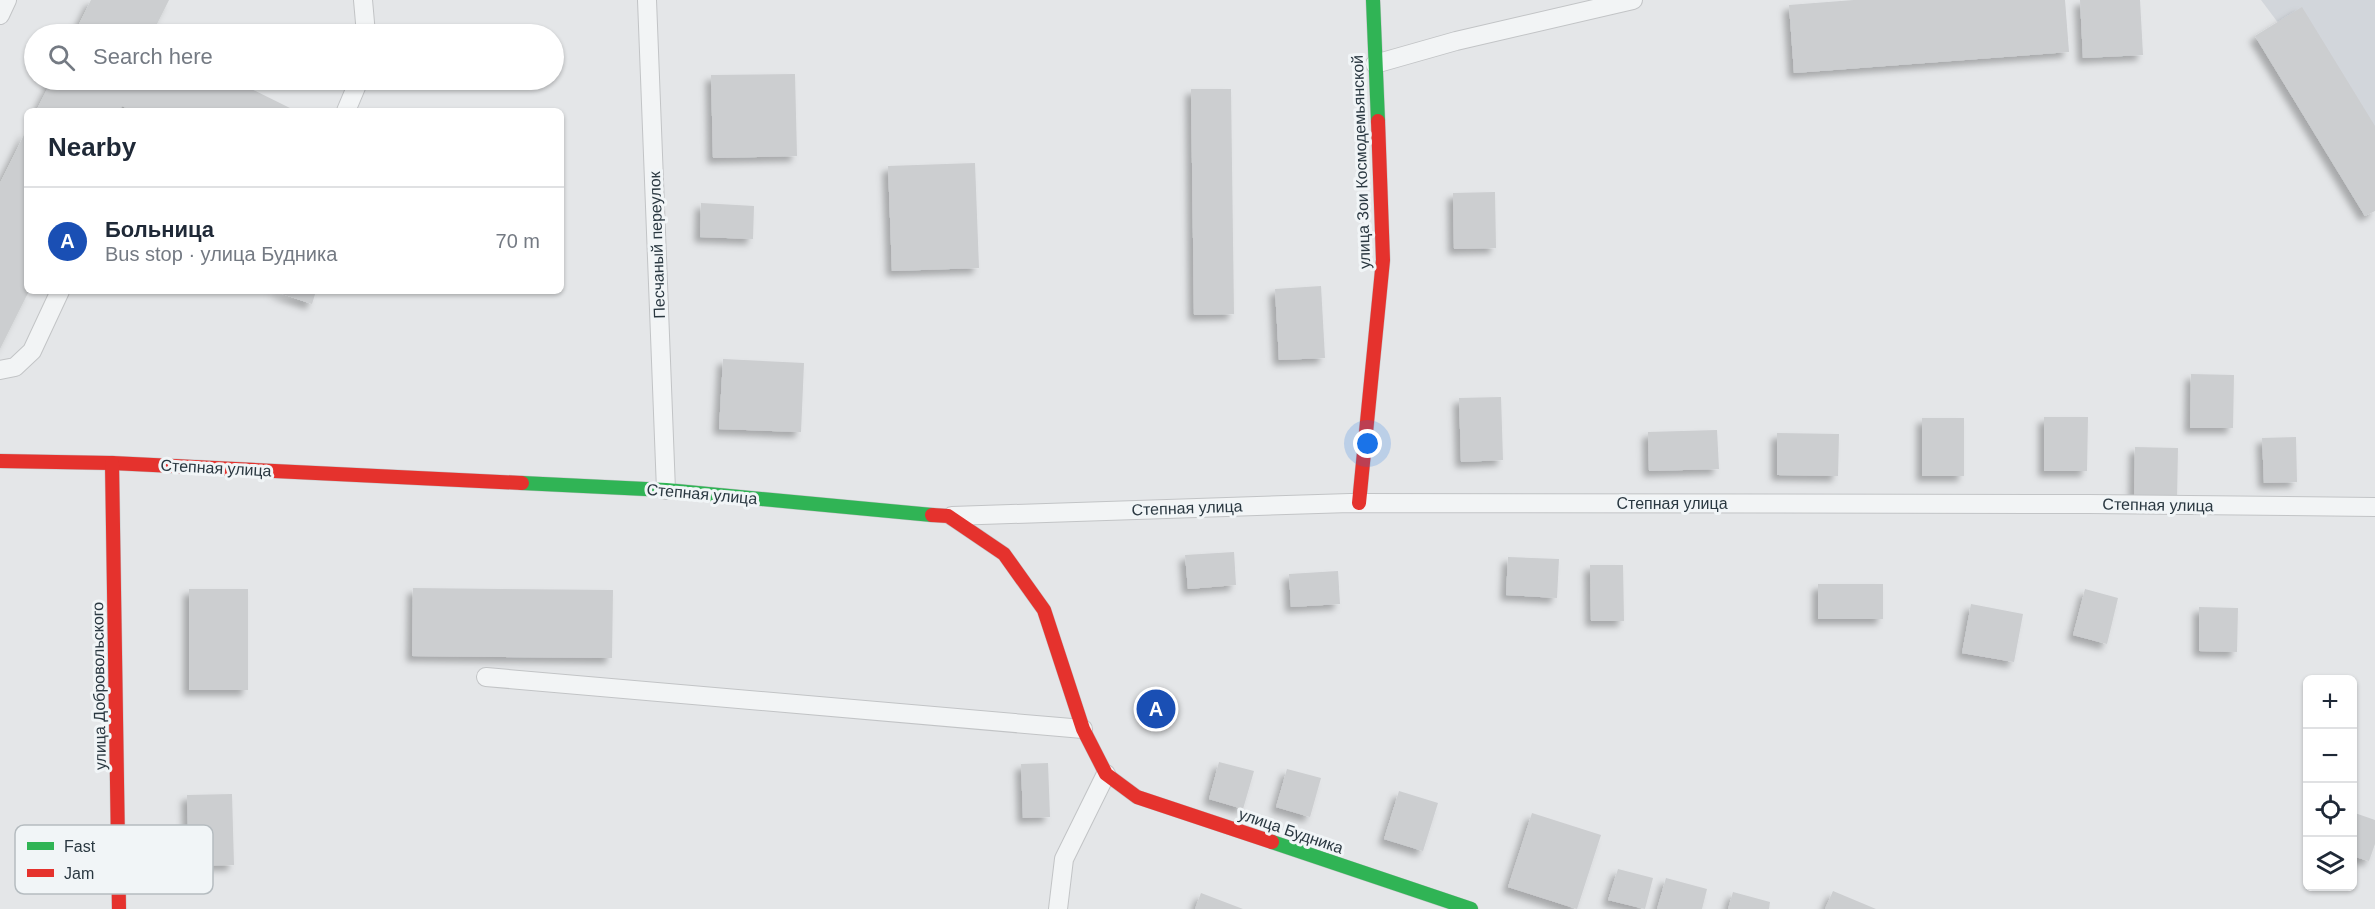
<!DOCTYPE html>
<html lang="en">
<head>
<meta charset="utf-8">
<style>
  :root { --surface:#fff; --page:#f2f2f3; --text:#1f2937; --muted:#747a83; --line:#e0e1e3; --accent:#1a73e8 }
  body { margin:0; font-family:Arial,sans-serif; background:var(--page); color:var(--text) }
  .controls { position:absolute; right:18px; bottom:18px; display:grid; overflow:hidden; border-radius:9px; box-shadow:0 2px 4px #0004 }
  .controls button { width:54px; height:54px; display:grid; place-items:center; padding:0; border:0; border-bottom:2px solid var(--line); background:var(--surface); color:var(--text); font:30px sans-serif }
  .you { position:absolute; left:1368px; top:444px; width:21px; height:21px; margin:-15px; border:4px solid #fff; border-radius:50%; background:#1a73e8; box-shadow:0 0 0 9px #1a73e833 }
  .badge { display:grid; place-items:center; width:39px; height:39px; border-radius:50%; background:var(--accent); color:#fff; font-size:20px; font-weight:700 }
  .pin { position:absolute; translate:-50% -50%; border:3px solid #fff; box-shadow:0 2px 6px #0006 }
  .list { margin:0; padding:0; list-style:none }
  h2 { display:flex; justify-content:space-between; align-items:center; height:78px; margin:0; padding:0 24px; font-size:26px }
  h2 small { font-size:20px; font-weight:400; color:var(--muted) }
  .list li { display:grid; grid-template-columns:39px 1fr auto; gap:18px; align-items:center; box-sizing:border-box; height:108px; padding:0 24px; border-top:2px solid var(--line) }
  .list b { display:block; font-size:22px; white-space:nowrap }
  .list p { margin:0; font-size:20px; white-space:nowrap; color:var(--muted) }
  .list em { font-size:20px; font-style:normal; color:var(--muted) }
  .icon { flex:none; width:33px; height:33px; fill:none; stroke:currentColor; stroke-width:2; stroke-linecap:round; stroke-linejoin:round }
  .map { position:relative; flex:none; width:2375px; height:909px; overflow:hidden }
  .search { position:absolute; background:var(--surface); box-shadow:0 2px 4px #0004; left:24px; top:24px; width:540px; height:66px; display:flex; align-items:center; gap:15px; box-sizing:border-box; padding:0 21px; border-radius:33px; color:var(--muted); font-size:22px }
  .panel { position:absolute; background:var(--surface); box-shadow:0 2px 4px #0004; left:24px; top:108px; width:540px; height:186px; border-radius:9px }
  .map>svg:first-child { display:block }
</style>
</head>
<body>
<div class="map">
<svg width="2375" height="909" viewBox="0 0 2375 909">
  <defs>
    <filter id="shadow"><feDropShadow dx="-5.5" dy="5.5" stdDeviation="3" flood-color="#0004"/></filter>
  </defs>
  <rect width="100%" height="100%" fill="#e4e6e8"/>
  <!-- built -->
  <path fill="#d2d6db" d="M2261 0H2375V152Z"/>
  <!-- building -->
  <g fill="#ccced0" filter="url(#shadow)">
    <path d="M91 0H169L152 34H74Z"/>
    <path d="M1854 0H2065L2069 52 1794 73 1789 5Z"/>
    <path d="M2080 0H2140L2143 55 2083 58Z"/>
    <path d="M2302 7 2375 126V211L2365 216 2255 36Z"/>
    <path d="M795 74 797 156 713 158 711 75Z"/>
    <path d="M52 80H233L296 111H132L122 106 119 111H36Z"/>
    <path d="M1191 89H1231L1234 314 1194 315Z"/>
    <path d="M27 129V291H29L0 349V183Z"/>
    <path d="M975 163 979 268 892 271 888 166Z"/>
    <path d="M1495 192 1496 248 1454 249 1453 193Z"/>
    <path d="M701 203 754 206 753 239 700 237Z"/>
    <path d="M1321 286 1325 358 1279 360 1275 289Z"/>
    <path d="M273 291H316L312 304Z"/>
    <path d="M723 359 804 363 801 432 719 429Z"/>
    <path d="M2191 374 2234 375 2233 428H2190Z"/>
    <path d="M1501 397 1503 460 1461 462 1459 398Z"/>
    <path d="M2044 417H2088L2087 471H2044Z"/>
    <rect x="1922" y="418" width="42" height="58"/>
    <path d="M1717 430 1719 469 1649 471 1648 432Z"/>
    <path d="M1777 433 1839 434 1838 476 1777 475Z"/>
    <path d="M2296 437 2297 482 2264 483 2262 438Z"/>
    <path d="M2135 447 2178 448 2177 500H2134Z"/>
    <path d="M1234 552 1236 585 1188 589 1185 555Z"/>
    <path d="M1508 557 1559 559 1557 598 1506 595Z"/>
    <path d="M1590 565H1623L1624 621H1591Z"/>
    <path d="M1338 571 1340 604 1291 607 1289 574Z"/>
    <rect x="1818" y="584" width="65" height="35"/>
    <path d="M413 588 613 590 612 658 412 656Z"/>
    <rect x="189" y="589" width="59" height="101"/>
    <path d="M2085 589 2118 598 2107 644 2073 635Z"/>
    <path d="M1971 604 2023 614 2014 662 1962 653Z"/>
    <path d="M2199 607 2238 608 2237 652 2199 651Z"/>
    <path d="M1219 762 1254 771 1243 809 1209 799Z"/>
    <path d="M1048 763 1050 817 1023 818 1021 764Z"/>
    <path d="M1287 769 1321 778 1310 817 1276 807Z"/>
    <path d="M1399 791 1438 803 1423 851 1384 839Z"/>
    <path d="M232 794 234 865 189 866 187 795Z"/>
    <path d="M2352 812 2375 820V844L2369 861 2352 856Z"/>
    <path d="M1532 813 1601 835 1577 909 1508 887Z"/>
    <path d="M1618 869 1653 878 1645 909 1608 900Z"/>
    <path d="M1666 878 1707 889 1702 909H1657Z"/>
    <path d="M1833 891 1876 909H1825Z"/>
    <path d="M1733 892 1770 902 1769 909H1728Z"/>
    <path d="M1201 893 1243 909H1195Z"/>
  </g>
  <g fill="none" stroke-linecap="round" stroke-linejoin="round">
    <!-- lane casing -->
    <g stroke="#c2c4c6" stroke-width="20">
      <g id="lane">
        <path d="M363 0 366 34"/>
        <path d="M647 0 666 490"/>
        <path d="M0 15 7 0"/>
        <path d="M1375 64 1456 41 1633 0"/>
        <path d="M346 111 359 80"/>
        <path d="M0 370 15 367 32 351 60 291"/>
        <path d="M952 516 1350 503 2089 504 2375 507"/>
        <path d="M486 677 1083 729"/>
        <path d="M1058 909 1064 859 1106 774"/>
      </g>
    </g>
    <!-- fast casing -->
    <g stroke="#c2c4c6" stroke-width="15">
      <g id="fast">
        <path d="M1373 0 1378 121"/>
        <path d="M522 483 666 490 932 515"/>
        <path d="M1272 842 1471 909"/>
      </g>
    </g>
    <!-- jam casing -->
    <g stroke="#c2c4c6" stroke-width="15">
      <g id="jam">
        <path d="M0 461 112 463 522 483"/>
        <path d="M112 463 119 909"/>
        <path d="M1359 503 1383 260 1378 121"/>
        <path d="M932 515 948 516 1004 554 1044 610 1083 729 1106 774 1137 797 1272 842"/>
      </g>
    </g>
    <!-- lane -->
    <use href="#lane" stroke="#f2f4f5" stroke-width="18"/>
    <!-- fast -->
    <use href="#fast" stroke="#30b455" stroke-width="14"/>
    <!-- jam -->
    <use href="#jam" stroke="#e5322d" stroke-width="14"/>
  </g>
  <g text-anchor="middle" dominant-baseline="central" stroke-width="6" stroke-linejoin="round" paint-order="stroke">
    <!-- street labels -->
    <g font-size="16" fill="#2a3841" stroke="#f1f5f7">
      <text transform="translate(1361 162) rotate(-92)">улица Зои Космодемьянской</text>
      <text transform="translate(657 245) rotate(-92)">Песчаный переулок</text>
      <text transform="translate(216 468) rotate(3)">Степная улица</text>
      <text transform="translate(702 494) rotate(5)">Степная улица</text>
      <text x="1672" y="503">Степная улица</text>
      <text transform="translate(2158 505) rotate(1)">Степная улица</text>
      <text transform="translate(1187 508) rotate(-2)">Степная улица</text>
      <text transform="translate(99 686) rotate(-91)">улица Добровольского</text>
      <text transform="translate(1291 831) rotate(19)">улица Будника</text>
    </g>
  </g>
  <!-- legend -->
  <rect x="15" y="825" width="198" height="69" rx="9" fill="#f1f5f7" stroke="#b5bcc0" stroke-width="1.5"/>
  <rect x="27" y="842" width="27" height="8" fill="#30b455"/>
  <rect x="27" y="869" width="27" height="8" fill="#e5322d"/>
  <g font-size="16" fill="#2a3841">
    <text x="64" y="852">Fast</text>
    <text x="64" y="879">Jam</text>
  </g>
</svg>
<div class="controls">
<button>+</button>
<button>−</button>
<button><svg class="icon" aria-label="locate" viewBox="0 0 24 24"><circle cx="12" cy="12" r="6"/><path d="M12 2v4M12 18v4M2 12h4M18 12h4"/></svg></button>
<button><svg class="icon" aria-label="layers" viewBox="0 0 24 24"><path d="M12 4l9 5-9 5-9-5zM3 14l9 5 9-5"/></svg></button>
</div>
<div class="you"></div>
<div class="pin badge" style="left:1156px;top:709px;background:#1a4fb4">A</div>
<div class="search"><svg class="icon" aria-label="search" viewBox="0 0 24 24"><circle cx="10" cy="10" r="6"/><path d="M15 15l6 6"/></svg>Search here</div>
<section class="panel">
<h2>Nearby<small></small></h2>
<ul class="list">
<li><span class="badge" style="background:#1a4fb4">A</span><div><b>Больница</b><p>Bus stop · улица Будника</p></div><em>70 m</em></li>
</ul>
</section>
</div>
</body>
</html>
